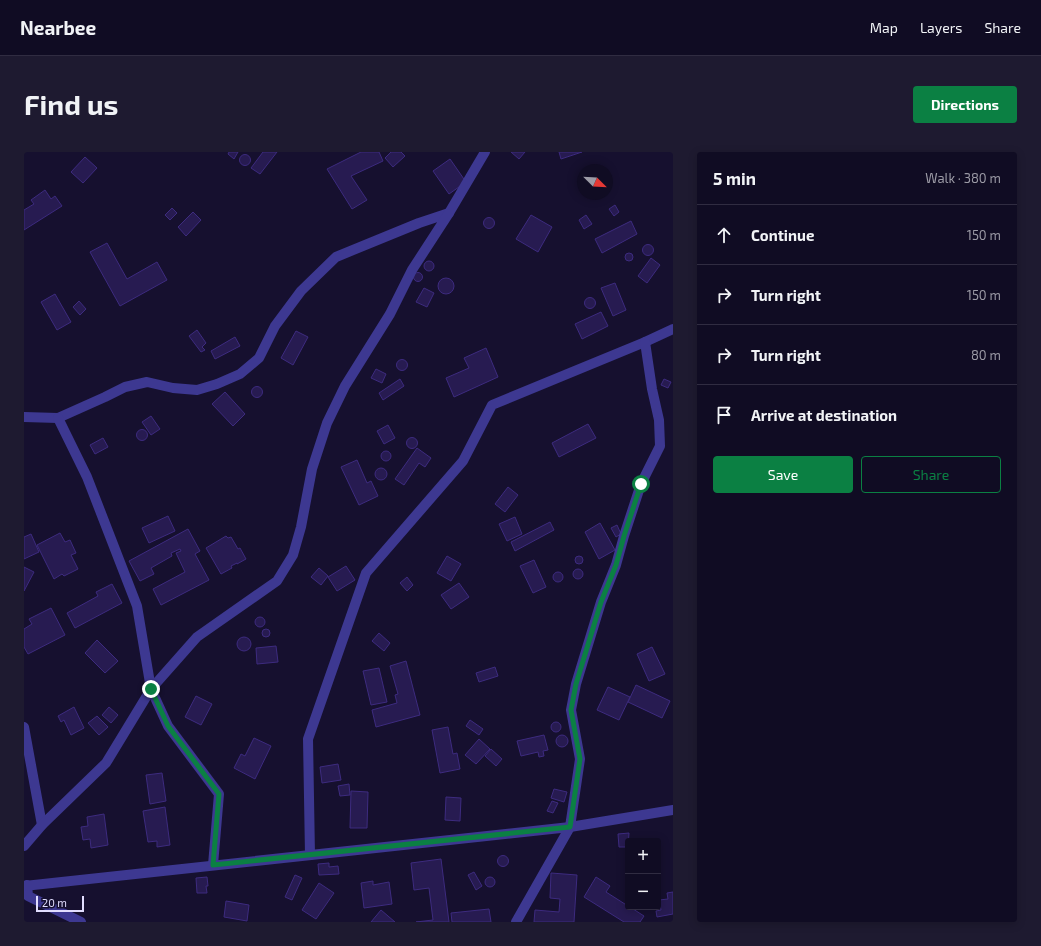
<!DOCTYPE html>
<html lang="en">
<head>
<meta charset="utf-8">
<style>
  :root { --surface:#100c23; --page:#1e1a30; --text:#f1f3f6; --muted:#9c9ba6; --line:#302c41; --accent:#0b8043 }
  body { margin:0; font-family:"Exo 2",sans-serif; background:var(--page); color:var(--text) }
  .controls { position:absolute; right:12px; bottom:12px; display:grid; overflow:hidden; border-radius:4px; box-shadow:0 2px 10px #0003 }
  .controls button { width:36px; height:36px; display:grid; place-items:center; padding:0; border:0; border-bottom:1px solid var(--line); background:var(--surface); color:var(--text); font:20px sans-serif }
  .compass { position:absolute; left:553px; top:12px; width:36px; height:36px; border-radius:50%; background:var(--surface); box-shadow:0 2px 10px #0003; rotate:114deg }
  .scale { position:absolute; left:12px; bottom:10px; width:48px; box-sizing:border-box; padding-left:4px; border:2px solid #e2deff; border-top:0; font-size:11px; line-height:14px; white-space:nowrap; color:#e2deff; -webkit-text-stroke:3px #16102f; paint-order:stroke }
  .stop { position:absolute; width:12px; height:12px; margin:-9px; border:3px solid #0b8043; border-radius:50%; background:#fff }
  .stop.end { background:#0b8043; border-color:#fff; box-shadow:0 1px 4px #0008 }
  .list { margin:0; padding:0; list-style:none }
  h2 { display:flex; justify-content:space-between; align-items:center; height:52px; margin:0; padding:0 16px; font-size:17px }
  h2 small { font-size:13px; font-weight:400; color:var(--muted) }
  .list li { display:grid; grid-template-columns:26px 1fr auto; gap:12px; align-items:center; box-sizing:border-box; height:60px; padding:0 16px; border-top:1px solid var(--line) }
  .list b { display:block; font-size:15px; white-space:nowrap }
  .list em { font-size:13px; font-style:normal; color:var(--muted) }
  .actions { display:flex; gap:8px; padding:12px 16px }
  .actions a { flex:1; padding:9px 0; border:1px solid var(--accent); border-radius:4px; text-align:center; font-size:14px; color:var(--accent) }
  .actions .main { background:var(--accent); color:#fff }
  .icon { flex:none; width:22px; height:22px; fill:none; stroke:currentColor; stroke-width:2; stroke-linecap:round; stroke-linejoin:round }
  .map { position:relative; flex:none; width:649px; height:770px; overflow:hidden; border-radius:4px }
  header { display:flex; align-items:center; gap:24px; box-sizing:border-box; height:56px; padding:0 20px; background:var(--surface); border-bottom:1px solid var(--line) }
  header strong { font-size:19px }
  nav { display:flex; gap:22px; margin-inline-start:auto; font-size:14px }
  .intro { display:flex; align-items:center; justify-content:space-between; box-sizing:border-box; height:96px; padding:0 24px }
  h1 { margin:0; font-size:28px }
  .button { padding:10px 18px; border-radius:4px; background:var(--accent); color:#fff; font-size:14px; font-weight:700 }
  main { display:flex; gap:24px; padding:0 24px }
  aside { flex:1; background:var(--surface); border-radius:4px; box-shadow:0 2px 10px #0003 }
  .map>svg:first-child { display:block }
</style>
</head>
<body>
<header>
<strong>Nearbee</strong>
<nav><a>Map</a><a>Layers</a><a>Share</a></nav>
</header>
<div class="intro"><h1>Find us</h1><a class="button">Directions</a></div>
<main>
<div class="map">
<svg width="649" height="770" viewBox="0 0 649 770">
  <rect width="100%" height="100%" fill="#16102f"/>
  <!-- building -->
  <g fill="#271b51" stroke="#3d2b7f">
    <path d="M205 0H214L210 7 204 2Z"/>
    <path d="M239 0H253L236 22 227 16Z"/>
    <path d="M337 0H355L359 9 327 24 343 48 328 57 303 17Z"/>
    <path d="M367 0H377L381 4 369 15 361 6Z"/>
    <path d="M487 0H501L495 7Z"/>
    <path d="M535 0H558L537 7Z"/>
    <circle cx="221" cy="8" r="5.5"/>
    <path d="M61 5 73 16 59 31 47 20Z"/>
    <path d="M426 7 442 30 425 42 409 19Z"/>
    <path d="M21 38 27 47 31 44 38 54 0 78V58L10 52 7 48Z"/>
    <path d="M591 53 595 60 590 64 585 57Z"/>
    <path d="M148 56 153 61 146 68 141 63Z"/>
    <path d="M169 60 177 68 162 84 154 75Z"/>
    <path d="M507 63 528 75 514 100 492 87Z"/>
    <path d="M562 63 568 72 560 77 555 68Z"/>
    <circle cx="465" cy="71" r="5.5"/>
    <path d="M607 69 613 82 578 101 571 87Z"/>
    <path d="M83 91 103 127 133 110 143 128 96 154 66 100Z"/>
    <circle cx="624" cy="98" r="5.5"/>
    <circle cx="605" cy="105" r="4"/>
    <path d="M627 106 636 113 623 131 614 124Z"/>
    <circle cx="405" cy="114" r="5"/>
    <circle cx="394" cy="125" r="4.5"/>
    <circle cx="422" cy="134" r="8"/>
    <path d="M591 131 602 158 589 164 577 136Z"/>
    <path d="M400 136 410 141 403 155 392 150Z"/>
    <path d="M31 142 47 170 33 178 17 150Z"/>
    <circle cx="566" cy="151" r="5.5"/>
    <path d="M55 149 62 157 56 163 49 155Z"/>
    <path d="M577 160 584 174 558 187 551 172Z"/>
    <path d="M173 178 182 191 178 195 181 198 177 200 165 184Z"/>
    <path d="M272 179 284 185 269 213 257 206Z"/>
    <path d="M211 185 216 194 191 207 187 199Z"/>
    <path d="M462 196 474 225 430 245 422 226 445 216 440 206Z"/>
    <circle cx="378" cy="213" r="5.5"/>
    <path d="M352 217 362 222 358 231 347 226Z"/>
    <path d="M376 227 380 234 359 248 355 241Z"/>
    <path d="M640 227 647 230 644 236 637 233Z"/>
    <circle cx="233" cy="240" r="5.5"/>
    <path d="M201 240 221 262 209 274 188 252Z"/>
    <path d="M127 264 136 277 127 283 118 270Z"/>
    <path d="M564 272 572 286 535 305 528 291Z"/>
    <path d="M364 273 371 286 360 292 353 279Z"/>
    <circle cx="118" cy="283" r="5.5"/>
    <circle cx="388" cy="291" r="5.5"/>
    <path d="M79 286 84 295 71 302 66 293Z"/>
    <path d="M393 296 407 306 401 315 395 311 380 333 371 327Z"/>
    <circle cx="362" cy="304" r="5"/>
    <path d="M333 308 343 331 347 329 354 344 335 353 317 315Z"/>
    <circle cx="357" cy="322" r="6"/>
    <path d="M484 335 494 343 481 360 471 352Z"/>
    <path d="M144 364 151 379 125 391 118 376Z"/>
    <path d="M491 365 498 382 483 389 475 372Z"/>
    <path d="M526 370 530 378 491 399 487 390Z"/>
    <path d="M576 371 591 398 575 407 561 380Z"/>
    <path d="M593 373 597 382 592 385 587 376Z"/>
    <path d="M164 377 176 399 171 402 185 428 137 453 129 437 161 420 152 401 157 399 156 397 147 401 148 404 127 416 130 422 116 429 105 409Z"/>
    <path d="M36 381 41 390 46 388 52 401 47 403 54 417 40 424 38 422 30 427 13 393Z"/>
    <path d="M7 382 15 400 0 407V385Z"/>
    <path d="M202 384 204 386 207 385 214 397 216 396 222 407 213 412V411L207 414 208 416 197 422 182 396Z"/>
    <path d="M423 404 437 412 427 429 413 421Z"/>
    <circle cx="555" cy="408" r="4"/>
    <path d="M510 408 522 435 509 441 496 414Z"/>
    <path d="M322 414 331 428 313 439 304 425Z"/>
    <path d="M0 415 10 420 0 439Z"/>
    <path d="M295 416 304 424 297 433 287 425Z"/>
    <circle cx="554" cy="422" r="5"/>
    <circle cx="534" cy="425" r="5"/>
    <path d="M383 425 389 433 383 439 376 431Z"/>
    <path d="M435 431 445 445 427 457 417 443Z"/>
    <path d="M88 432 98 451 51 476 43 461 74 444 72 440Z"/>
    <path d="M27 456 41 483 4 502 0 495V477L8 472 5 467Z"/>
    <circle cx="236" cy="470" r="5"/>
    <circle cx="242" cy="481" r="4"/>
    <path d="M355 481 366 491 360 499 348 489Z"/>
    <circle cx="220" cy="492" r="7"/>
    <path d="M73 488 94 509 81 521 61 501Z"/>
    <path d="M252 494 254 510 233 512 232 496Z"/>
    <path d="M628 495 641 522 625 529 613 502Z"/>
    <path d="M382 509 396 563 352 575 348 558 373 551 371 543 374 542 366 514Z"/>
    <path d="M471 515 474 524 455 530 452 521Z"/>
    <path d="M355 516 363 550 347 553 339 519Z"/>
    <path d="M612 533 646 549 638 566 604 550Z"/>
    <path d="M584 535 606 545 595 568 573 558Z"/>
    <path d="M172 544 188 552 177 573 161 565Z"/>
    <path d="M50 555 60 576 47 583 40 568 37 570 34 564Z"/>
    <path d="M85 555 94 563 87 571 78 563Z"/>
    <path d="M73 564 84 575 75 583 64 571Z"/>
    <path d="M446 568 459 577 455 583 442 574Z"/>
    <circle cx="532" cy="575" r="5"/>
    <path d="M424 575 429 602 433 601 436 617 416 621 408 578Z"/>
    <circle cx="538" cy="589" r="6"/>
    <path d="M520 583 524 598 519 599 520 604 515 605 514 600 497 604 493 589Z"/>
    <path d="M230 586 247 594 231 627 210 616 217 602 221 604Z"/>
    <path d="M455 587 466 597 452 612 441 603Z"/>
    <path d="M467 597 478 607 472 614 461 604Z"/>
    <path d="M314 612 317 628 298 631 296 615Z"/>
    <path d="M138 621 142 649 126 652 122 623Z"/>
    <path d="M325 632 326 643 316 644 314 634Z"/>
    <path d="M530 637 543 640 540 650 527 646Z"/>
    <path d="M327 639 344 640 343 676H326Z"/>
    <path d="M422 645 437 646 436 669 421 668Z"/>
    <path d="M528 649 534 651 529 661 523 659Z"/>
    <path d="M141 655 146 693 133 695V689L124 690 119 659Z"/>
    <path d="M80 662 84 693 67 696 66 687 59 688 57 675 64 674 63 665Z"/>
    <path d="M605 681 604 695H595L594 682Z"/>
    <circle cx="479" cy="709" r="5.5"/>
    <path d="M417 707 425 770H392L409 768 405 736 390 738 387 711Z"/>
    <path d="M305 711V715L314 714 315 722 295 723 294 712Z"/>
    <path d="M450 720 458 734 452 738 444 723Z"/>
    <path d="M527 721 553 723 550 770H510L511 758 535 760 536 747 526 746Z"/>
    <path d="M271 723 278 726 268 748 261 745Z"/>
    <path d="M183 725 184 734H182L183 741H173L172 726Z"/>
    <path d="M572 725 586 734 582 740 604 754V755H606L620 764 616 770H600L560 745Z"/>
    <circle cx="466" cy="730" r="5"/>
    <path d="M349 729V733L365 730 368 752 340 756 337 731Z"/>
    <path d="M295 731 310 741 292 767 278 758Z"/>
    <path d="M649 740V762L633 765 632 759 637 758 635 748 644 747 643 741Z"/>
    <path d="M202 749 225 753 223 769 200 765Z"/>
    <path d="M465 757 467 770H428L427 761Z"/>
    <path d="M357 758 371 770H347Z"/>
  </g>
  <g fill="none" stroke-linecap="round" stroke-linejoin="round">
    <!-- minor -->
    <g stroke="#3d3891" stroke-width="10">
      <path d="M0 265 34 266 81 245 101 235 123 230 149 236 173 238 193 232 216 222 235 206 251 174 277 139 312 105 395 71 425 61"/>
      <path d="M34 266 63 325 113 454 127 537 144 574 195 642 189 713"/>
      <path d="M0 575 18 673"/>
      <path d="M0 694 18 673 82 611 127 537 173 485 253 429 269 403 277 375 288 317 303 271 321 234 366 162 388 118 425 61 461 0"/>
      <path d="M286 703 284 587 342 421 439 309 468 253 621 190 649 177"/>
      <path d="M3 733 4 744 57 770"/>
      <path d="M0 734 546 675 649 658"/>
      <path d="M492 770 546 675 556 607 547 558 552 532 577 450 592 413 600 384 617 332 636 294 635 268 628 237 621 190"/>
    </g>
  </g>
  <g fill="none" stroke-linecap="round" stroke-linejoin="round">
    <!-- route -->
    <path stroke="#0b8043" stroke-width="5" d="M127 537 144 574 195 642 189 713 546 675 556 607 547 558 552 532 577 450 592 413 600 384 617 332"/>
  </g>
</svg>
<div class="controls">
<button>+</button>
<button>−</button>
</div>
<svg class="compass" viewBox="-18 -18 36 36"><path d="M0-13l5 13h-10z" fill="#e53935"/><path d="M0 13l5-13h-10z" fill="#9c9ba6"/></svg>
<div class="scale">20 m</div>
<div class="stop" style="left:617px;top:332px"></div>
<div class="stop end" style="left:127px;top:537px"></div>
</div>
<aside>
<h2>5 min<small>Walk · 380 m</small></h2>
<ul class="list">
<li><svg class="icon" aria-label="ahead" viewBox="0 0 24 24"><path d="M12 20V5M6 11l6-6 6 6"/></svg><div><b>Continue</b></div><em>150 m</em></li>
<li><svg class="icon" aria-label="right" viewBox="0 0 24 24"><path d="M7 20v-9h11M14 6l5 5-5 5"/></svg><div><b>Turn right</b></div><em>150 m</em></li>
<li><svg class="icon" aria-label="right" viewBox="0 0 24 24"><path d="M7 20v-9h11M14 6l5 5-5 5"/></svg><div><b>Turn right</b></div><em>80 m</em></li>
<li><svg class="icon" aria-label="arrive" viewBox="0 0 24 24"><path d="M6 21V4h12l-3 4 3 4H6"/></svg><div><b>Arrive at destination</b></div></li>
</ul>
<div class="actions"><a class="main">Save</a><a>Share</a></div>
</aside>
</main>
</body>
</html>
